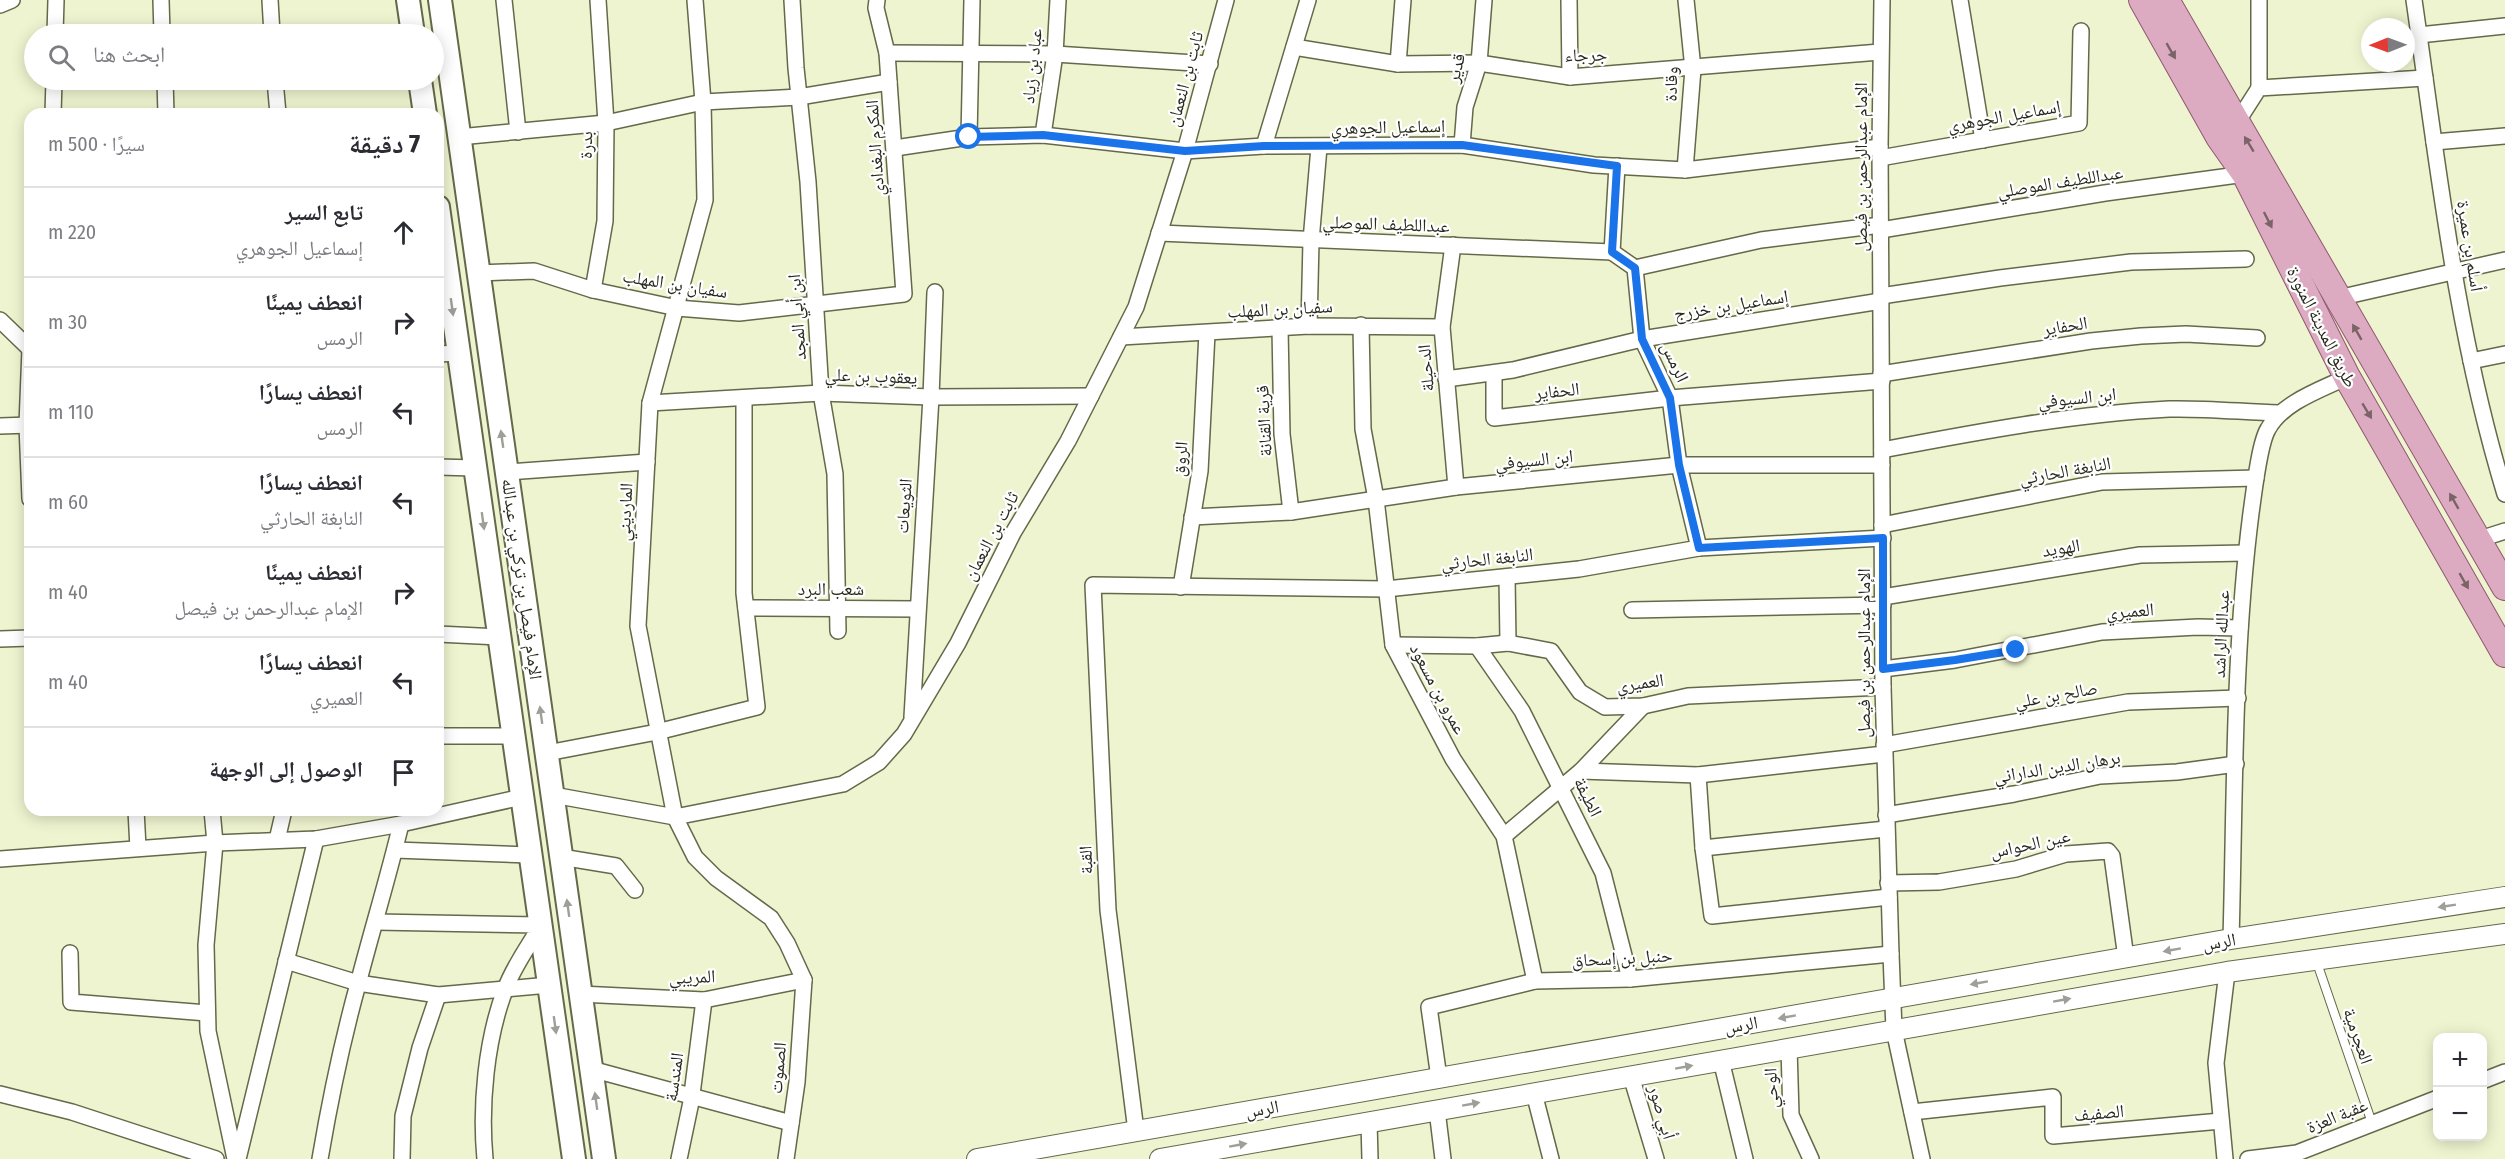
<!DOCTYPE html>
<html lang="ar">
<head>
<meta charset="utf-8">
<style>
  :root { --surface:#fff; --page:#f2f2f3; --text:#2b2b33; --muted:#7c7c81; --line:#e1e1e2 }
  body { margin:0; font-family:"Fira Sans Condensed","Noto Naskh Arabic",sans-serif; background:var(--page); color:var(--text); direction:rtl }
  .controls { position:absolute; right:18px; bottom:18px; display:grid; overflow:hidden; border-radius:12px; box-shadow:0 3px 15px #0003 }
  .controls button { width:54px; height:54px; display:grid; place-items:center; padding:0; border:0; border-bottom:2px solid var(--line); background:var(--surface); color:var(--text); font:30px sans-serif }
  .compass { position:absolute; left:2361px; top:18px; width:54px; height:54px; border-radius:50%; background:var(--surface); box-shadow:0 3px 15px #0003; rotate:269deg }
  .stop { position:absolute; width:18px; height:18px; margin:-14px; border:4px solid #1a73e8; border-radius:50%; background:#fff }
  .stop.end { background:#1a73e8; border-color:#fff; box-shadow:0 2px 6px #0008 }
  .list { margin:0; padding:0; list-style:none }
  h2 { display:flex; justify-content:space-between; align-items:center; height:78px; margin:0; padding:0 24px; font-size:26px }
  h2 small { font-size:20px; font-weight:400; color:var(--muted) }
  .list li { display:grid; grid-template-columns:39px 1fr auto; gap:18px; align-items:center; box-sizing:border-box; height:90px; padding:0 24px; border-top:2px solid var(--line) }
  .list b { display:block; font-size:22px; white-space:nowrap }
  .list p { margin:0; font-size:20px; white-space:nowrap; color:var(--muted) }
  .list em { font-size:20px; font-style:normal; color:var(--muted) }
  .icon { flex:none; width:33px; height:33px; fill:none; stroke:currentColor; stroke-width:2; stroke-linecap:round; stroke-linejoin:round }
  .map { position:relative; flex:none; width:2505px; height:1159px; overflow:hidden; direction:ltr }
  .search { position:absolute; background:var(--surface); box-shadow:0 3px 15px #0003; left:24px; top:24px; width:420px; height:66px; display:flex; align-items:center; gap:15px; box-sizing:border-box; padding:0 21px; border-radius:33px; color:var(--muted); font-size:22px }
  .panel { position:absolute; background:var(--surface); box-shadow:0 3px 15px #0003; left:24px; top:108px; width:420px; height:708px; border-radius:18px; direction:rtl }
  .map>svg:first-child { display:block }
</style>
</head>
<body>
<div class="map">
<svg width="2505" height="1159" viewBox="0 0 2505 1159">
  <rect width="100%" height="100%" fill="#eff4d0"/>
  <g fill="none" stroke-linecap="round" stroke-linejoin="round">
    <!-- service casing -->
    <g stroke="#656849" stroke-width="10">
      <path id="service" d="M2316 960 2372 1123"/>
    </g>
    <!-- minor casing -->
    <g stroke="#656849" stroke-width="18">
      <g id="minor">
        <path d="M161 0 162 34"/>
        <path d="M270 0 272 34"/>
        <path d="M504 0 518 132"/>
        <path d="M695 0 703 102 705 200 650 403 638 626 675 817 695 857 716 878 771 918 787 943 804 980 797 1082 786 1159"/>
        <path d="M792 0 796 68 808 182 821 393 835 474 838 631"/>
        <path d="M1569 0 1570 77"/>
        <path d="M1882 0 1880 147 1883 687 1891 954 1894 1030 1922 1159"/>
        <path d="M1960 0 1983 140"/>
        <path d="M2414 0C2438 166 2456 334 2505 494"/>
        <path d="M0 5 12 0"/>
        <path d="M55 34 56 0"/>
        <path d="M2419 35 2505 26"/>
        <path d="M1294 47 1398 64 1479 63 1570 77 1880 52"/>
        <path d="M887 53 1055 54 1210 64"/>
        <path d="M1398 64 1403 0"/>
        <path d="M165 80 166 114"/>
        <path d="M275 80 278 114"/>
        <path d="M2259 88V0"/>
        <path d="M53 114 54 80"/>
        <path d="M2230 124 2243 113 2259 88 2425 78"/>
        <path d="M1043 135 1055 54 1058 0"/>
        <path d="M459 137 606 123 703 102 799 97 889 82"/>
        <path d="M969 137 972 0"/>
        <path d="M2434 142 2505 136"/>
        <path d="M1462 145 1465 107 1479 63 1484 0"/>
        <path d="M1264 146 1308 0"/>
        <path d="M895 148 969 137 1043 135 1185 151 1264 146 1462 145 1594 165 1685 170 1880 147"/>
        <path d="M1880 158 2079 123 2081 31"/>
        <path d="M1617 166 1612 252 1635 268 1642 339 1670 398 1679 465 1699 548"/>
        <path d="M1685 170 1693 69 1686 0"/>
        <path d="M1881 230 2105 193 2245 174"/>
        <path d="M1159 233 1612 252"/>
        <path d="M1453 245 1442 327 1456 487"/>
        <path d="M1635 268 1761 240 1881 225"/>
        <path d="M478 273 534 271 593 290 677 308 739 313 904 294 887 53 876 8 877 0"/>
        <path d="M593 290 605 221 606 123 598 0"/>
        <path d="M1881 296 2000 278 2131 262 2246 259"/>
        <path d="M2338 298 2505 260"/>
        <path d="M0 320 30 349"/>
        <path d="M1361 325 1363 429 1376 499 1393 645 1453 759 1504 836 1535 981"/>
        <path d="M1309 326 1311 241 1319 147"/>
        <path d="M1280 328 1282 434 1291 512"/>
        <path d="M1121 337 1309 326 1442 327"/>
        <path d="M30 349 27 425 30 499"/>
        <path d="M438 354 459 353"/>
        <path d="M2471 361 2505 354"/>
        <path d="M1494 373V418L1670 398 1882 381"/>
        <path d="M1881 374 2091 341 2141 336 2186 334 2257 338"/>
        <path d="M1446 379 1513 370 1642 339 1881 301"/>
        <path d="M650 403 821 393 931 397 1091 396"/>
        <path d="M0 426 30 425"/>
        <path d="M1882 450C1977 432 2072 414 2169 409 2205 408 2243 412 2279 413"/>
        <path d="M438 467 475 468"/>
        <path d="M507 472 647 462"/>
        <path d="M1192 517 1291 512 1456 487 1679 465H1882"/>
        <path d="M1882 525 2102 482 2256 478"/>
        <path d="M2477 540 2505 531"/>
        <path d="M1507 577 1508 643"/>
        <path d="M1181 587 1200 471 1207 333"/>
        <path d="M1883 597 2140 555 2246 553"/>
        <path d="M746 608 917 609"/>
        <path d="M1632 610 1883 605"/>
        <path d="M438 634 499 637"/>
        <path d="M0 639 30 638"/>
        <path d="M1393 645 1477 646 1508 643 1551 651 1580 692 1605 707 1643 706 1688 696 1883 687"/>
        <path d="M1477 646 1522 711 1603 873 1630 979"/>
        <path d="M1883 669 1955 660 2102 632 2198 627 2240 628"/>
        <path d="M912 717 931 397 935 292"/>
        <path d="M438 736H513"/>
        <path d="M1884 745 2128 702 2238 698"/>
        <path d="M547 753 657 732 757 707 744 593V398"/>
        <path d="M1581 771 1698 775 1884 754"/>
        <path d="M1698 775 1703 848 1712 916 1889 897"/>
        <path d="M553 795 675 817 843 784 879 762 904 734 958 643 1013 533 1068 441 1136 307 1185 151 1226 0"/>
        <path d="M136 810 138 848"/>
        <path d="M212 810 215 843 206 945 208 1031 235 1159"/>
        <path d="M1886 815 2014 794 2100 776 2177 772 2236 764"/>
        <path d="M1504 836 1581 771 1643 706"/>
        <path d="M277 840 284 810"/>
        <path d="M1703 848 1886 829"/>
        <path d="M395 850 530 855"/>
        <path d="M561 857 616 866 635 890"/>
        <path d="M0 859 215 843 316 839 401 824 522 797"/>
        <path d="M1888 883 1939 882 2016 869 2066 854 2108 851 2112 856 2126 958"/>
        <path d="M376 922 541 925C529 946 513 967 505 990 486 1040 480 1106 485 1159"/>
        <path d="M2231 939C2235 798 2233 654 2251 513 2254 493 2259 444 2268 429 2283 402 2320 390 2347 377"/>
        <path d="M70 953 71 1002 207 1013"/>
        <path d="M286 961 358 983 438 995 549 985"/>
        <path d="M580 994 704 1000 804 980"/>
        <path d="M1789 1048 1791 1115 1811 1159"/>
        <path d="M1721 1060 1745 1159"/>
        <path d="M591 1069 791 1123"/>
        <path d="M1631 1076 1656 1159"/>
        <path d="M1439 1078 1429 1007 1535 981 1630 979 1891 954"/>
        <path d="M2482 1081 2505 1072"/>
        <path d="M1534 1093 1551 1159"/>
        <path d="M0 1094 72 1112 216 1159"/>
        <path d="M1437 1110 1443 1159"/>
        <path d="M1912 1112 2053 1097V1136L2221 1121"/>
        <path d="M1369 1122 1370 1159"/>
        <path d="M1136 1131 1108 910 1093 585 1386 589 1579 569 1699 548 1883 538"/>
        <path d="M238 1159 316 839"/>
        <path d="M320 1159C330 1100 342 1042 358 984 372 930 388 878 401 824"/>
        <path d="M402 1159 403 1116 420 1048 438 995"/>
        <path d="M679 1159 691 1102 704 1000"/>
        <path d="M2225 1159 2216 1063 2227 972"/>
        <path d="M2248 1159 2297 1153 2438 1098"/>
      </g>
    </g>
    <!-- tertiary casing -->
    <g stroke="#656849" stroke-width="22">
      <g id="tertiary">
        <path d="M977 1159 2231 939 2505 897"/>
        <path d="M1160 1159 2227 972 2505 934"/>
      </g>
    </g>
    <!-- secondary casing -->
    <g stroke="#656849" stroke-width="26">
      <g id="secondary">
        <path d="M408 0 413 34"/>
        <path d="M440 0 604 1159"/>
        <path d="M420 80 425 114"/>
        <path d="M438 207 574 1159"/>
      </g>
    </g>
    <!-- primary casing -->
    <g stroke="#8e596e" stroke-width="28">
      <g id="primary">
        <path d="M2142 0 2219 137 2245 174 2347 377 2505 654"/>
        <path d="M2166 0 2505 587"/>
      </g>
    </g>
    <!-- service -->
    <use href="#service" stroke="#fff" stroke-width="8"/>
    <!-- minor -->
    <use href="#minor" stroke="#fff" stroke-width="15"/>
    <!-- tertiary -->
    <use href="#tertiary" stroke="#fff" stroke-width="20"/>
    <!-- secondary -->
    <use href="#secondary" stroke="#fff" stroke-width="22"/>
    <!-- primary -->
    <use href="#primary" stroke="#dcabc2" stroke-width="26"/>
  </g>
  <!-- one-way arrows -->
  <defs><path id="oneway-solid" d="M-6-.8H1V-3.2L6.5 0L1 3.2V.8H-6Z" transform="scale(1.5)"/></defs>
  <g fill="#7a6467">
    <use href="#oneway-solid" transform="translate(2171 51) rotate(60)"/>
    <use href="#oneway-solid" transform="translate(2249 144) rotate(-121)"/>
    <use href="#oneway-solid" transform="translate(2268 220) rotate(63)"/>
    <use href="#oneway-solid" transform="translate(2357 332) rotate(-120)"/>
    <use href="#oneway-solid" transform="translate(2367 411) rotate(59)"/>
    <use href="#oneway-solid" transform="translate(2454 501) rotate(-120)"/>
    <use href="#oneway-solid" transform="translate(2464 581) rotate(60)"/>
  </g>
  <g fill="#9f9f99">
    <use href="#oneway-solid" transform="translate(452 307) rotate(82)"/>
    <use href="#oneway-solid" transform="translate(502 439) rotate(-98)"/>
    <use href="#oneway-solid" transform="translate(483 521) rotate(82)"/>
    <use href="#oneway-solid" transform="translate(541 715) rotate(-98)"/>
    <use href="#oneway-solid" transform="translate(2447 906) rotate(171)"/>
    <use href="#oneway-solid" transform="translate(568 908) rotate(-98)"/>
    <use href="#oneway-solid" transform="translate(2172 950) rotate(170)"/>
    <use href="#oneway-solid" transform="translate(1979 983) rotate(170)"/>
    <use href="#oneway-solid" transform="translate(2062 1000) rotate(-10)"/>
    <use href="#oneway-solid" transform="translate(1787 1017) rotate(170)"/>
    <use href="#oneway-solid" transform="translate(555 1025) rotate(82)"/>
    <use href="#oneway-solid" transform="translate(1684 1067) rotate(-10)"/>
    <use href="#oneway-solid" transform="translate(596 1101) rotate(-98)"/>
    <use href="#oneway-solid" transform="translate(1471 1104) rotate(-10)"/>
    <use href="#oneway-solid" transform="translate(1238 1145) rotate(-10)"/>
  </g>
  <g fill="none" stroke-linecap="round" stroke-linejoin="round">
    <!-- route -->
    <path stroke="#1a73e8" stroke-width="8" d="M969 137 1043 135 1185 151 1264 146 1462 145 1617 166 1612 252 1635 268 1642 339 1670 398 1679 465 1699 548 1883 538V669L1955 660 2016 650"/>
  </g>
  <g text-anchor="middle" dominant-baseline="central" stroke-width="4.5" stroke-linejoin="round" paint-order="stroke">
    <!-- street labels -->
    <g font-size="18" fill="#292a1d" stroke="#fff">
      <text transform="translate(1586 55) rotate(-1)">جرجاء</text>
      <text transform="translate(1032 66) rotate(-84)">عباد بن زياد</text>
      <text transform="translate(1456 68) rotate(-76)">قدير</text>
      <text transform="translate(1185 79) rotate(-75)">ثابت بن النعمان</text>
      <text transform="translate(1671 84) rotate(-88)">وقادة</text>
      <text transform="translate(2004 116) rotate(-10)">إسماعيل الجوهري</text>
      <text transform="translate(1388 127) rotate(-1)">إسماعيل الجوهري</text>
      <text transform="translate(586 145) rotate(-89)">بدرة</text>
      <text transform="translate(875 148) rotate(-94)">المكرم البغدادي</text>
      <text transform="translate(1861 167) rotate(-90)">الإمام عبدالرحمن بن فيصل</text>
      <text transform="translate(2060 182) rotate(-9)">عبداللطيف الموصلي</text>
      <text transform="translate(1386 224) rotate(2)">عبداللطيف الموصلي</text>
      <text transform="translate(2470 246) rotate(81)">أسلم بن عميرة</text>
      <text transform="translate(675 284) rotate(9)">سفيان بن المهلب</text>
      <text transform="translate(1731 305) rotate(-9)">إسماعيل بن خزرج</text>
      <text transform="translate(1280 309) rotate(-3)">سفيان بن المهلب</text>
      <text transform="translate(797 317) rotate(-94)">ابن أبي المجد</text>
      <text transform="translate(2065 326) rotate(-9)">الحفاير</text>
      <text transform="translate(2322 327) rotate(63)">طريق المدينة المنورة</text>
      <text transform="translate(1675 362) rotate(65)">الرمس</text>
      <text transform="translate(1426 368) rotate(-95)">الدحيلة</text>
      <text transform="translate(871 376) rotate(2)">يعقوب بن علي</text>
      <text transform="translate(1557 391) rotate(-6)">الحفاير</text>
      <text transform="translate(2077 398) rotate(-6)">ابن السيوفي</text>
      <text transform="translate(1264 421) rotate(-93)">قرية القنانة</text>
      <text transform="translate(1180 459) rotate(-85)">الروق</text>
      <text transform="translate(1534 460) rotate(-6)">ابن السيوفي</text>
      <text transform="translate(2065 471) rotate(-10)">النابغة الحارثي</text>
      <text transform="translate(904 506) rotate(-86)">الثويعات</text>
      <text transform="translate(625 512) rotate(-87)">المارديني</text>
      <text transform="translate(991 536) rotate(-62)">ثابت بن النعمان</text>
      <text transform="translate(2061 548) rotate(-9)">الهويد</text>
      <text transform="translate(1487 559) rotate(-6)">النابغة الحارثي</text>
      <text transform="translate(522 579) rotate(82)">الإمام فيصل بن تركي بن عبدالله</text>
      <text x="831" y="589">شعب البرد</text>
      <text transform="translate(2130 611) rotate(-4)">العميري</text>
      <text transform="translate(2221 634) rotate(-87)">عبدالله الراشد</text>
      <text transform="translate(1864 653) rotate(-90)">الإمام عبدالرحمن بن فيصل</text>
      <text transform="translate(1640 683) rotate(-8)">العميري</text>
      <text transform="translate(1438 689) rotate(62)">عمرو بن مسعود</text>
      <text transform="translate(2056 695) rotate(-10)">صالح بن علي</text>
      <text transform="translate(2057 767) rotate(-9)">برهان الدين الداراني</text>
      <text transform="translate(1588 797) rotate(64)">الطيفة</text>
      <text transform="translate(2030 844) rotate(-12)">عين الحواس</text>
      <text transform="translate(1086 860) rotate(-93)">القبة</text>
      <text transform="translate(2219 942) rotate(-10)">الرس</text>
      <text transform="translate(1622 958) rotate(-3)">حنبل بن إسحاق</text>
      <text transform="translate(692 977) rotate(-2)">المريبي</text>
      <text transform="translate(1741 1025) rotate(-10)">الرس</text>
      <text transform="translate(2358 1036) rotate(71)">العجرمية</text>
      <text transform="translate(778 1068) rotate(-85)">الصموت</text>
      <text transform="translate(674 1077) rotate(-82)">المندسة</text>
      <text transform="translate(1771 1088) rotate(-92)">الوحي</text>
      <text transform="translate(1262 1109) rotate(-10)">الرس</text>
      <text transform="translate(1662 1112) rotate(74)">أبي صور</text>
      <text transform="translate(2099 1113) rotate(-5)">الصفيف</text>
      <text transform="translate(2337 1116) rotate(-22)">عقبة العزة</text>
    </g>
  </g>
</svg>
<div class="controls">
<button>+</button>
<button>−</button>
</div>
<svg class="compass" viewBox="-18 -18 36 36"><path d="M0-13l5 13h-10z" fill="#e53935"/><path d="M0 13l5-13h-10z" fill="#7c7c81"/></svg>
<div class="stop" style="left:969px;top:137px"></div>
<div class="stop end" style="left:2016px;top:650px"></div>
<div class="search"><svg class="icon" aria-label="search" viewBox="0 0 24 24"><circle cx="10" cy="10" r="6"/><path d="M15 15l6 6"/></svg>ابحث هنا</div>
<section class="panel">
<h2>7 دقيقة<small>سيرًا · 500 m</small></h2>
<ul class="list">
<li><svg class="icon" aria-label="ahead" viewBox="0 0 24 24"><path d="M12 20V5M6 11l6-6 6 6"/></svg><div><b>تابع السير</b><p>إسماعيل الجوهري</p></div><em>220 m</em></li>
<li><svg class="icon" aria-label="right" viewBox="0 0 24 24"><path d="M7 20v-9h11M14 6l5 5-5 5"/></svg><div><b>انعطف يمينًا</b><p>الرمس</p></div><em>30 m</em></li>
<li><svg class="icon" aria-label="left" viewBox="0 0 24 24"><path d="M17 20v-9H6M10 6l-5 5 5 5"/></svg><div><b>انعطف يسارًا</b><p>الرمس</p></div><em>110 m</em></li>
<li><svg class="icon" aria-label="left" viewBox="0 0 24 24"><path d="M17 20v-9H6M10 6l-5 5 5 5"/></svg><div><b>انعطف يسارًا</b><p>النابغة الحارثي</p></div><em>60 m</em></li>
<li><svg class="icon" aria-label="right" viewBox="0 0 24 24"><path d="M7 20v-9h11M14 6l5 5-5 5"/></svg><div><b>انعطف يمينًا</b><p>الإمام عبدالرحمن بن فيصل</p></div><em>40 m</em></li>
<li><svg class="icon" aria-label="left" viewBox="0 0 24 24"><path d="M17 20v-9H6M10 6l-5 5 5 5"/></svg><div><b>انعطف يسارًا</b><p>العميري</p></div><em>40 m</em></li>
<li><svg class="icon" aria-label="arrive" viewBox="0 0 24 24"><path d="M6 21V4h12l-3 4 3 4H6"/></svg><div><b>الوصول إلى الوجهة</b></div></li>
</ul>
</section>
</div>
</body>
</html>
